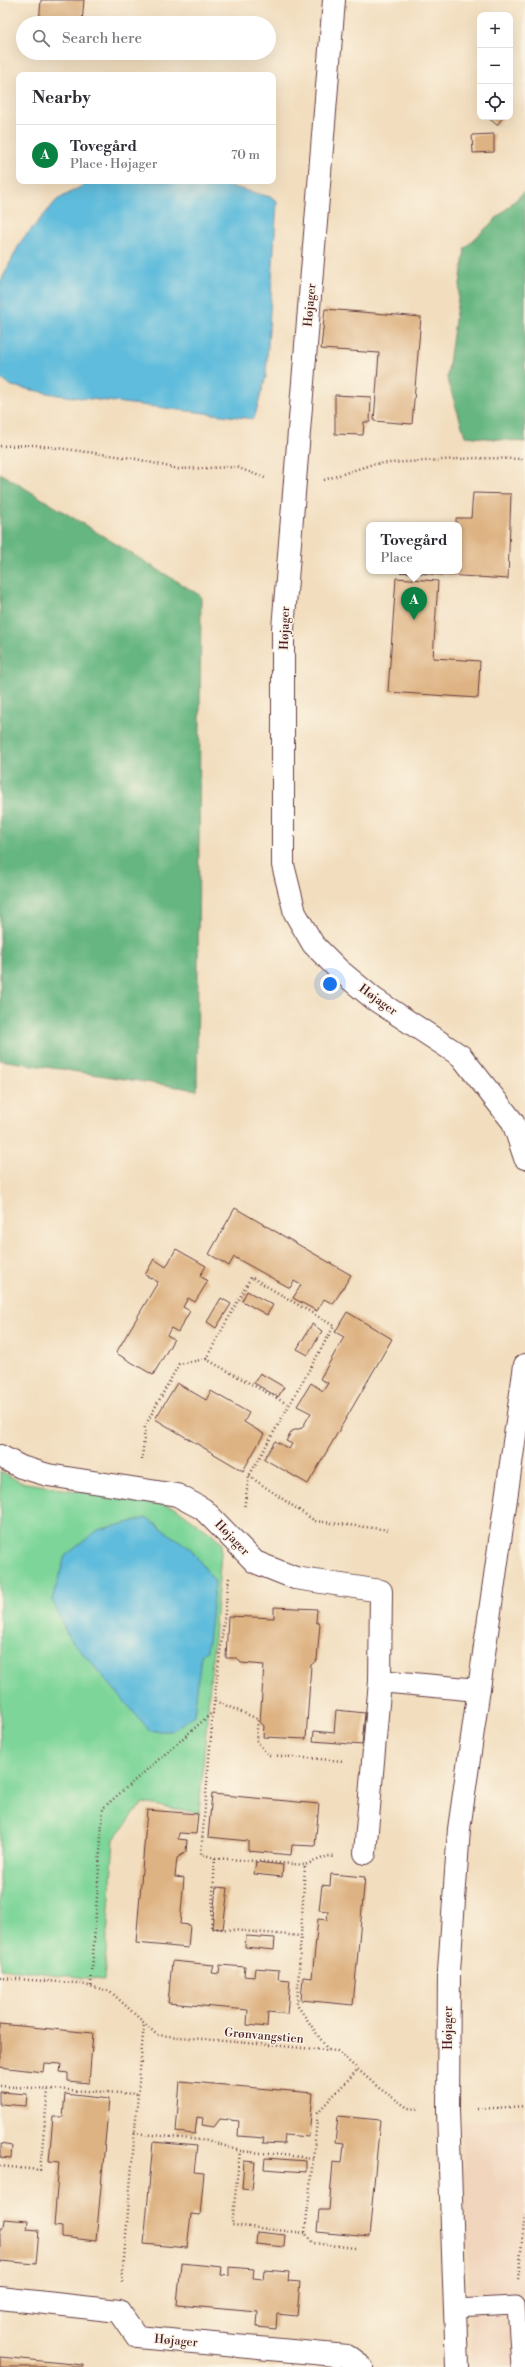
<!DOCTYPE html>
<html lang="en">
<head>
<meta charset="utf-8">
<style>
  :root { --surface:#fff; --page:#f2f2f3; --text:#2b2b33; --muted:#7c7c81; --line:#e1e1e2; --accent:#0b8043 }
  body { margin:0; font-family:"Libre Bodoni",serif; background:var(--page); color:var(--text) }
  .controls { position:absolute; right:12px; top:12px; display:grid; overflow:hidden; border-radius:8px; box-shadow:0 4px 16px #0002 }
  .controls button { width:36px; height:36px; display:grid; place-items:center; padding:0; border:0; border-bottom:1px solid var(--line); background:var(--surface); color:var(--text); font:20px sans-serif }
  .you { position:absolute; left:330px; top:984px; width:14px; height:14px; margin:-10px; border:3px solid #fff; border-radius:50%; background:#1a73e8; box-shadow:0 0 0 6px #1a73e833 }
  .badge { display:grid; place-items:center; width:26px; height:26px; border-radius:50%; background:var(--accent); color:#fff; font-size:13px; font-weight:700 }
  .pin { position:absolute; translate:-50% -33px; filter:drop-shadow(0 1px 2px #0008) }
  .pin::after { content:''; position:absolute; top:21px; width:14px; height:12px; background:inherit; clip-path:polygon(0 0,100% 0,50% 100%) }
  .popup { position:absolute; left:366px; top:522px; width:96px; height:52px; box-sizing:border-box; display:grid; place-content:center; border-radius:8px; background:var(--surface); filter:drop-shadow(0 1px 3px #0005); font-size:13px; white-space:nowrap; color:var(--muted) }
  .popup b { font-size:15px; color:var(--text) }
  .popup::after { content:''; position:absolute; left:50%; top:100%; margin-left:-8px; border:8px solid transparent; border-top-color:var(--surface) }
  .list { margin:0; padding:0; list-style:none }
  h2 { display:flex; justify-content:space-between; align-items:center; height:52px; margin:0; padding:0 16px; font-size:17px }
  h2 small { font-size:13px; font-weight:400; color:var(--muted) }
  .list li { display:grid; grid-template-columns:26px 1fr auto; gap:12px; align-items:center; box-sizing:border-box; height:60px; padding:0 16px; border-top:1px solid var(--line) }
  .list b { display:block; font-size:15px; white-space:nowrap }
  .list p { margin:0; font-size:13px; white-space:nowrap; color:var(--muted) }
  .list em { font-size:13px; font-style:normal; color:var(--muted) }
  .icon { flex:none; width:22px; height:22px; fill:none; stroke:currentColor; stroke-width:2; stroke-linecap:round; stroke-linejoin:round }
  .map { position:relative; flex:none; width:525px; height:2367px; overflow:hidden }
  .search { position:absolute; background:var(--surface); box-shadow:0 4px 16px #0002; left:16px; top:16px; width:260px; height:44px; display:flex; align-items:center; gap:10px; box-sizing:border-box; padding:0 14px; border-radius:22px; color:var(--muted); font-size:15px }
  .panel { position:absolute; background:var(--surface); box-shadow:0 4px 16px #0002; left:16px; top:72px; width:260px; height:112px; border-radius:8px }
  .map>svg:first-child { display:block }
</style>
</head>
<body>
<div class="map">
<svg width="525" height="2367" viewBox="0 0 525 2367">
  <rect width="100%" height="100%" fill="#fcf5e5"/>
  <filter id="ink" filterUnits="userSpaceOnUse"><feTurbulence type="fractalNoise" baseFrequency=".025" numOctaves="2"/><feDisplacementMap in="SourceGraphic" scale="8" xChannelSelector="R" yChannelSelector="G"/><feConvolveMatrix kernelMatrix="1 2 1 2 8 2 1 2 1" color-interpolation-filters="sRGB"/></filter>
  <filter id="wash" filterUnits="userSpaceOnUse"><feTurbulence type="fractalNoise" baseFrequency=".012" numOctaves="4" result="noise"/><feDisplacementMap in="SourceGraphic" scale="16" xChannelSelector="R" yChannelSelector="G"/><feGaussianBlur stdDeviation="0.9" result="paint"/><feColorMatrix in="noise" values="0 0 0 0 0 0 0 0 0 0 0 0 0 0 0 0 0 1.4 0 .05"/><feComposite in="paint" operator="in"/></filter>
  <g filter="url(#wash)">
    <rect width="100%" height="100%" fill="#f2debf"/>
    <!-- built -->
    <path fill="#f1d5bd" d="M525 2118V2367H472L462 2121Z"/>
    <!-- green -->
    <path fill="#7dd599" stroke="#647a62" d="M0 1471 20 1482 175 1507 222 1542 199 1813 143 1803 114 1839 104 1980 0 1968Z"/>
    <!-- forest -->
    <g fill="#66b681" stroke="#586a56">
      <path d="M525 191V442L465 436 447 378 465 248Z"/>
      <path d="M0 473 201 596 197 1090 0 1060Z"/>
    </g>
    <!-- water -->
    <g fill="#5ebcdc" stroke="#546e84">
      <path d="M91 181H210L271 197 277 201 266 376 254 419 58 395 12 386 0 378V283L21 241 57 200Z"/>
      <path d="M147 1518 191 1549 215 1582 207 1651 201 1655 194 1715 171 1731H150L68 1636 52 1600 65 1556 98 1530Z"/>
    </g>
    <g id="blocks">
      <!-- building -->
      <g fill="#deb383">
        <path d="M41 0H84L82 23H39Z"/>
        <path d="M487 117H503L497 125Z"/>
        <path d="M494 134V152L473 153 472 135Z"/>
        <path d="M325 309 421 317 412 424 374 421 379 353 321 349Z"/>
        <path d="M335 395 371 397 370 422H364L363 435 335 434Z"/>
        <path d="M473 493 511 494 508 579 399 572 459 571V525H456V518H471Z"/>
        <path d="M396 578 438 581 433 658 480 661 478 698 388 692Z"/>
        <path d="M235 1208 351 1275 333 1304 324 1299 317 1311 293 1298 301 1285 294 1281 290 1288 234 1257 229 1266 209 1254Z"/>
        <path d="M176 1249 206 1266 200 1276 208 1281 195 1302 188 1298 183 1307 190 1311 178 1332 171 1328 167 1335 174 1339 153 1375 116 1353 158 1282 145 1275 154 1259 166 1267Z"/>
        <path d="M247 1291 273 1305 267 1315 242 1301Z"/>
        <path d="M221 1298 231 1304 216 1328 207 1322Z"/>
        <path d="M347 1312 392 1339 308 1484 264 1459 275 1441 289 1449 292 1444 286 1441 292 1431 302 1428 311 1413 297 1406 311 1383 323 1391 328 1383 320 1379 344 1337 335 1332Z"/>
        <path d="M312 1324 322 1331 308 1355 297 1349Z"/>
        <path d="M260 1373 284 1387 278 1397 254 1383Z"/>
        <path d="M177 1383 206 1400 211 1391 249 1413 244 1422 264 1434 243 1471 155 1419Z"/>
        <path d="M274 1607 317 1609 316 1622 320 1624 317 1660 311 1665 306 1739 263 1737 264 1726 260 1722 264 1665 241 1663 237 1658H226L228 1616 274 1618Z"/>
        <path d="M336 1710 365 1713 362 1745 313 1741 314 1731 334 1733Z"/>
        <path d="M212 1794 319 1804 315 1846 292 1845 291 1855 248 1851V1841L208 1837Z"/>
        <path d="M147 1810 198 1814 196 1834 179 1833 178 1839 187 1840 186 1852 177 1858 175 1877 184 1878 180 1924 190 1925 188 1948 136 1943Z"/>
        <path d="M256 1862 283 1865 282 1877 254 1874Z"/>
        <path d="M331 1874 365 1877 353 2005 301 2000 303 1977 312 1978 318 1919 327 1920 328 1911 319 1910 322 1885 330 1886Z"/>
        <path d="M216 1887 228 1888 223 1929 212 1928Z"/>
        <path d="M246 1936 275 1938 274 1950 245 1947Z"/>
        <path d="M172 1961 214 1965 212 1973 219 1974 220 1965 245 1967 244 1976 254 1977 255 1968 279 1970 278 1979 290 1980 287 2014 268 2012 267 2027 247 2025 248 2010 168 2003Z"/>
        <path d="M0 2024 93 2033 89 2083 68 2081V2073L60 2072 61 2064 44 2063 43 2072 0 2067Z"/>
        <path d="M180 2081 313 2093 309 2137 285 2135 284 2144 263 2143 264 2138 238 2136 239 2121 220 2119 214 2127 202 2125 203 2118 197 2117 195 2134 176 2132Z"/>
        <path d="M0 2092 27 2094 26 2106 0 2104Z"/>
        <path d="M65 2094 109 2099 96 2241 62 2237V2227L54 2226 59 2162 49 2161 53 2117H63Z"/>
        <path d="M338 2116 380 2120 369 2237 317 2232 319 2210H329L333 2162 342 2163 344 2144 335 2143Z"/>
        <path d="M153 2142 197 2146 194 2172 204 2173 200 2215 191 2214 187 2248 144 2244Z"/>
        <path d="M0 2144 12 2146 11 2158 0 2157Z"/>
        <path d="M265 2158 306 2161V2172L264 2169Z"/>
        <path d="M244 2161 255 2162 252 2190 242 2189Z"/>
        <path d="M4 2219 28 2221 27 2229 39 2230 36 2264 0 2261V2227H3Z"/>
        <path d="M257 2232 285 2235 284 2247 256 2244Z"/>
        <path d="M181 2263 222 2267 221 2275 229 2276V2267L254 2269 253 2278 263 2279 264 2270 289 2272 288 2281 300 2282 297 2316 277 2314 276 2329 257 2327 258 2312 177 2305Z"/>
        <path d="M0 2357 83 2365V2367H0Z"/>
      </g>
    </g>
  </g>
  <g filter="url(#ink)">
    <use href="#blocks" fill-opacity="0" stroke="#633c41" stroke-width="1"/>
    <g fill="none" stroke-linecap="round" stroke-linejoin="round">
      <!-- service casing -->
      <g stroke="#633c41" stroke-width="19">
        <path id="service" d="M455 2308 516 2305 520 2367"/>
      </g>
      <!-- minor casing -->
      <g stroke="#633c41" stroke-width="24">
        <g id="minor">
          <path d="M334 0 283 629V865L295 913 313 944 339 970 374 999 461 1056 513 1122 525 1158"/>
          <path d="M0 1456 21 1467 48 1475 177 1495 203 1509 255 1562 295 1578 381 1591 380 1681"/>
          <path d="M365 1853 380 1681 478 1690"/>
          <path d="M0 2298 119 2311 137 2337 347 2356 362 2367"/>
          <path d="M457 2367 448 2111 449 1971 459 1829 525 1365"/>
        </g>
      </g>
      <!-- path -->
      <g stroke="#633c41" stroke-width="2.5" stroke-dasharray="1 3" stroke-linecap="butt">
        <path d="M0 446 35 445 132 458 178 469 236 467 265 478"/>
        <path d="M324 480 373 464 476 458 525 459"/>
        <path d="M206 1359 289 1405"/>
        <path d="M142 1460 145 1426 179 1364 206 1359 251 1277 334 1326 249 1476 244 1509"/>
        <path d="M249 1476 315 1521 390 1530"/>
        <path d="M229 1578 213 1712 201 1854 215 1858 211 1928 300 1936"/>
        <path d="M215 1701 258 1719 256 1740 268 1755 344 1761"/>
        <path d="M215 1858 305 1865"/>
        <path d="M0 1978 77 1983 110 1991 157 2035 337 2051 379 2088 408 2108 420 2109"/>
        <path d="M91 1986 103 1808 213 1712"/>
        <path d="M328 2050 297 2005 305 1865 328 1856 336 1857"/>
        <path d="M0 2086 138 2094"/>
        <path d="M477 2109 525 2106"/>
        <path d="M134 2133 210 2141 240 2151"/>
        <path d="M0 2166 40 2170 48 2090"/>
        <path d="M305 2233 232 2225 240 2151 314 2158"/>
        <path d="M355 2248 313 2243 305 2233 318 2112 358 2069"/>
        <path d="M518 2279 525 2215"/>
        <path d="M122 2282 144 2023"/>
      </g>
      <!-- service -->
      <use href="#service" stroke="#fff" stroke-width="17"/>
      <!-- minor -->
      <use href="#minor" stroke="#fff" stroke-width="22"/>
    </g>
  </g>
  <g text-anchor="middle" dominant-baseline="central" stroke-width="3" stroke-linejoin="round" paint-order="stroke">
    <!-- street labels -->
    <g font-size="12" fill="#4a1f2b" stroke="#fcf5e5">
      <text transform="translate(310 305) rotate(-85)">Højager</text>
      <text transform="translate(285 628) rotate(-88)">Højager</text>
      <text transform="translate(378 1000) rotate(36)">Højager</text>
      <text transform="translate(232 1538) rotate(46)">Højager</text>
      <text transform="translate(448 2028) rotate(-90)">Højager</text>
      <text transform="translate(264 2036) rotate(5)">Grønvangstien</text>
      <text transform="translate(176 2341) rotate(5)">Højager</text>
    </g>
  </g>
</svg>
<div class="controls">
<button>+</button>
<button>−</button>
<button><svg class="icon" aria-label="locate" viewBox="0 0 24 24"><circle cx="12" cy="12" r="6"/><path d="M12 2v4M12 18v4M2 12h4M18 12h4"/></svg></button>
</div>
<div class="you"></div>
<div class="pin badge" style="left:414px;top:620px">A</div>
<div class="popup"><b>Tovegård</b>Place</div>
<div class="search"><svg class="icon" aria-label="search" viewBox="0 0 24 24"><circle cx="10" cy="10" r="6"/><path d="M15 15l6 6"/></svg>Search here</div>
<section class="panel">
<h2>Nearby<small></small></h2>
<ul class="list">
<li><span class="badge">A</span><div><b>Tovegård</b><p>Place · Højager</p></div><em>70 m</em></li>
</ul>
</section>
</div>
</body>
</html>
